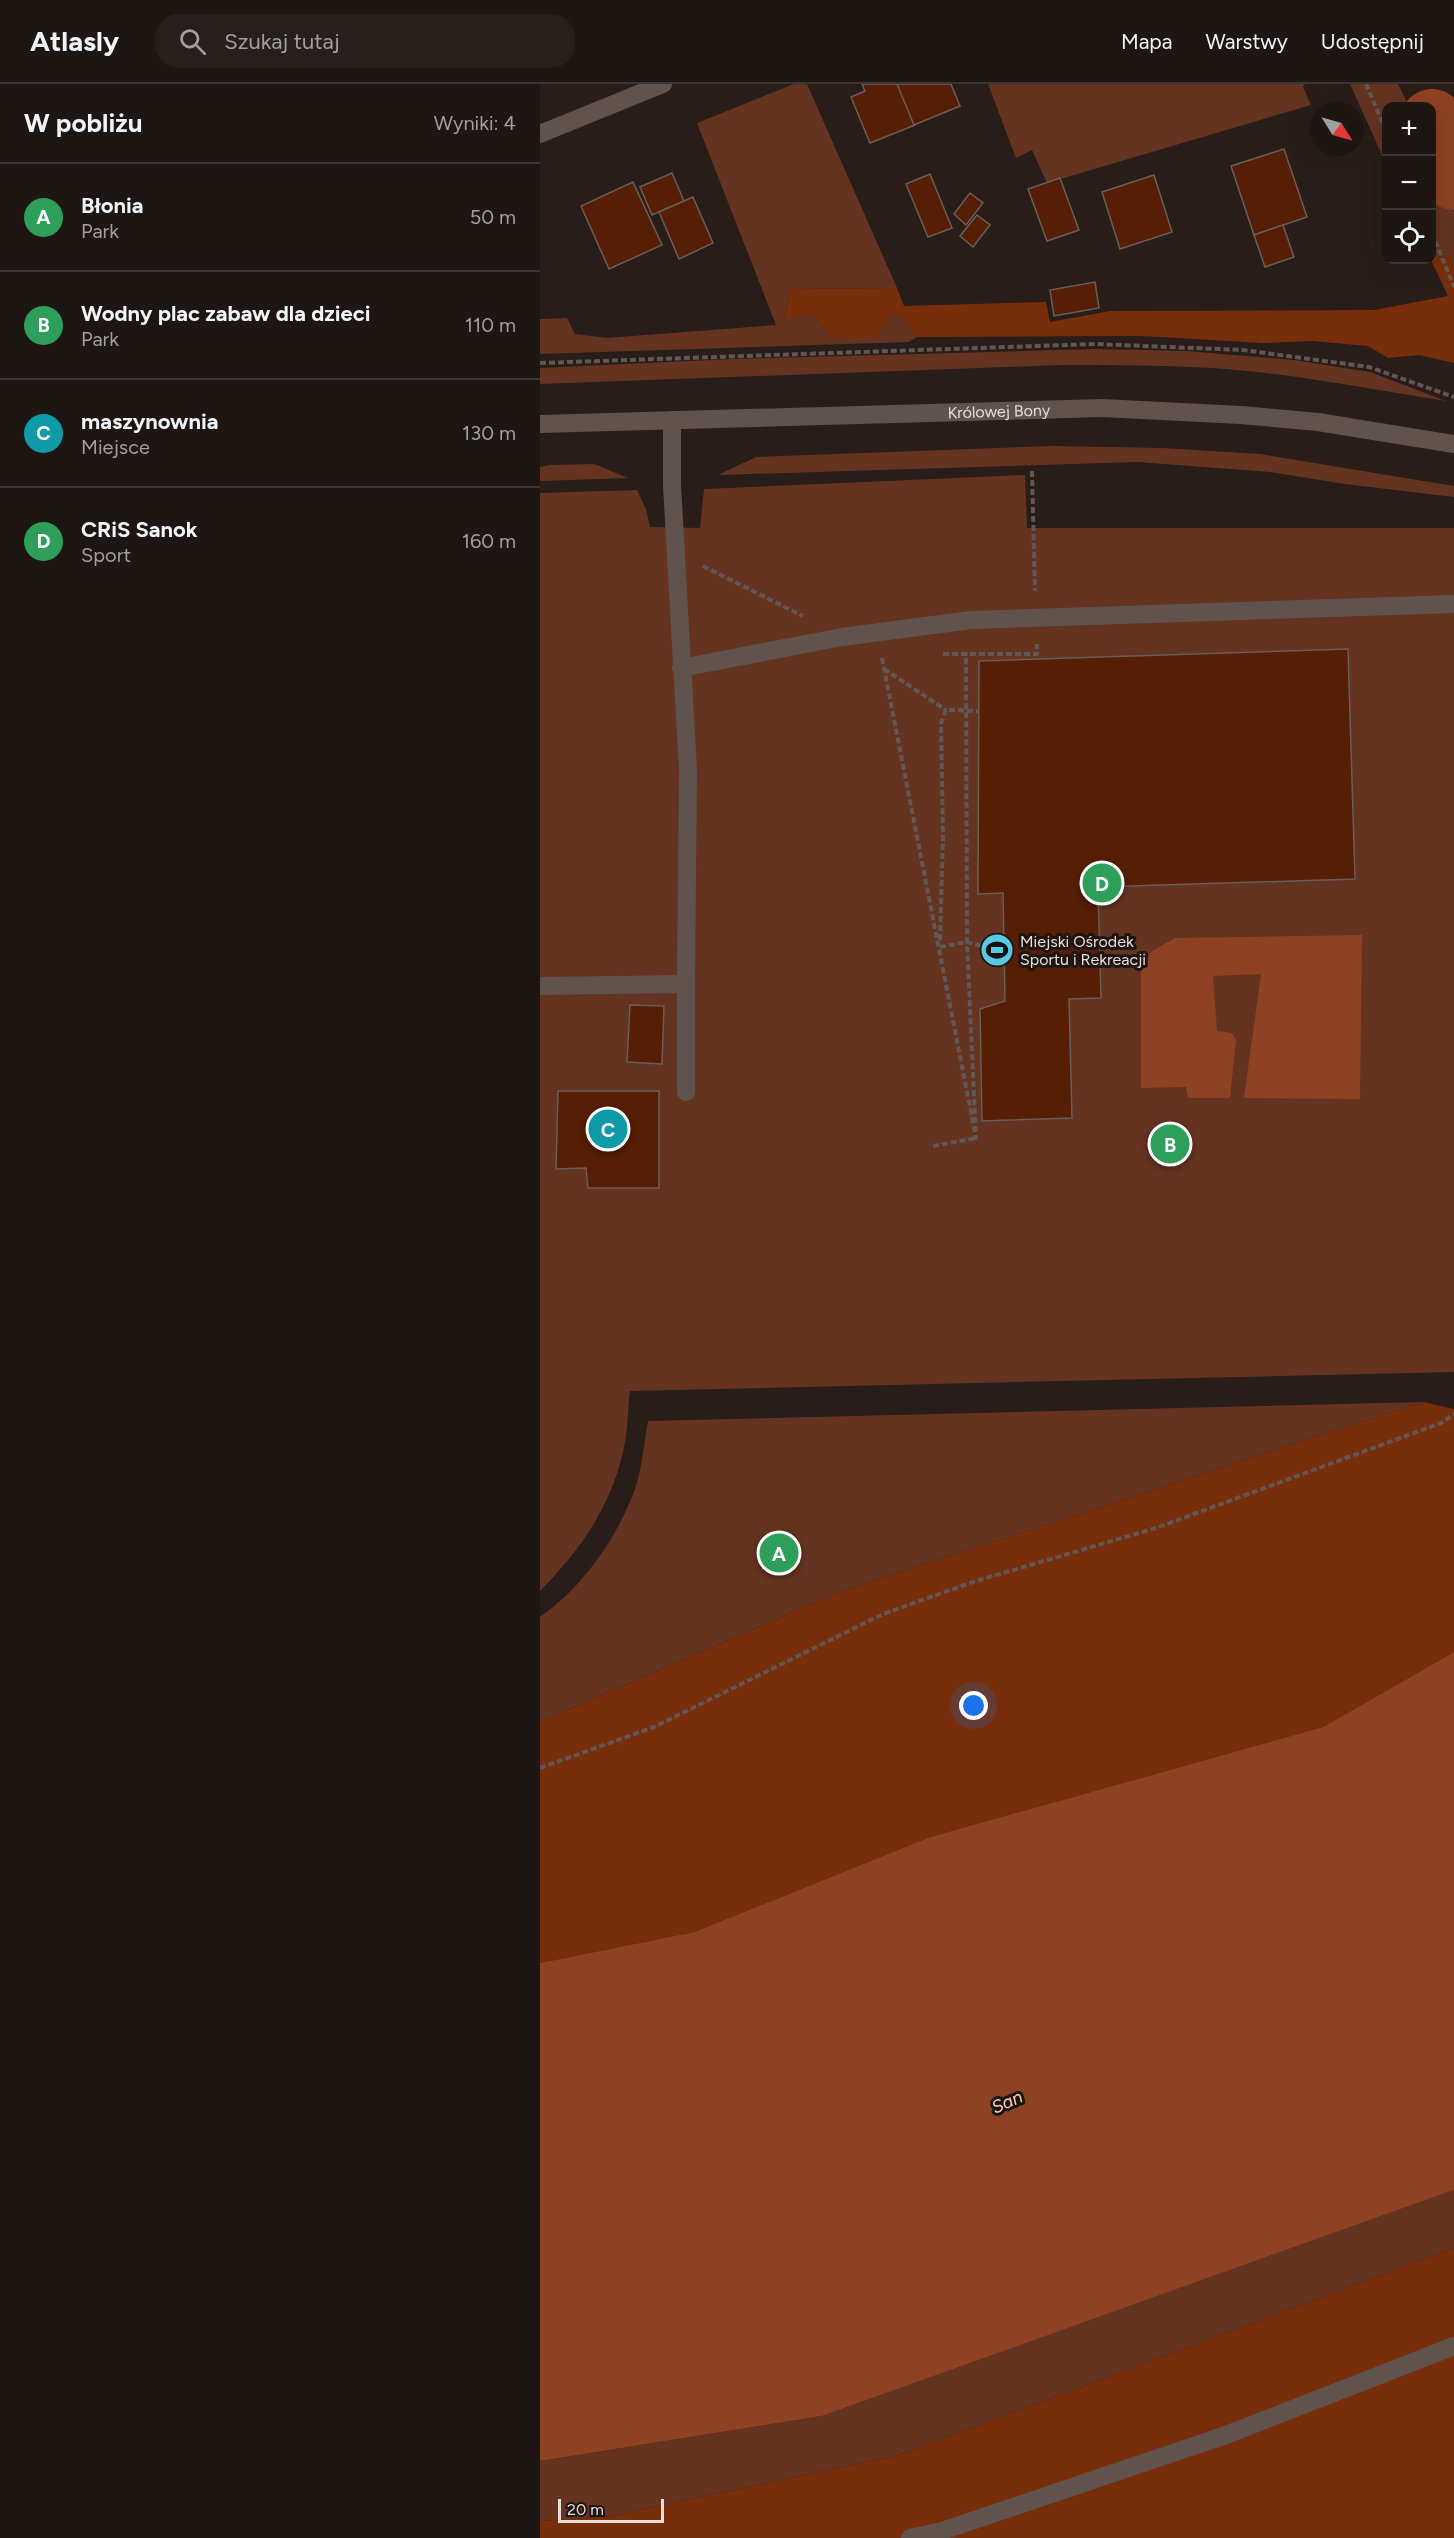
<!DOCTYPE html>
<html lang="pl">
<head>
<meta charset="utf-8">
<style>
  :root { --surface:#1e1613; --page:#261f1c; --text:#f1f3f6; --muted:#a19fa0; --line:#3c3533; --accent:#ea580c }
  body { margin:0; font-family:Figtree,sans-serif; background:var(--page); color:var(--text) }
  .controls { position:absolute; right:18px; top:18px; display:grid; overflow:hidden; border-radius:12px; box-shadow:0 6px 24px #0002 }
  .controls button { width:54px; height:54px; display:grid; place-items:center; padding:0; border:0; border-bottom:2px solid var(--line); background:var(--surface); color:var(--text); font:30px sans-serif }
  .compass { position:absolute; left:770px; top:18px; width:54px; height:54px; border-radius:50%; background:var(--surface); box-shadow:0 6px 24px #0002; rotate:127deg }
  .scale { position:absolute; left:18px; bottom:15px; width:106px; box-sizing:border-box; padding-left:6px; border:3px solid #e6dedb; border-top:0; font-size:16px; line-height:21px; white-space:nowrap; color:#e6dedb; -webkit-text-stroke:4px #1e1410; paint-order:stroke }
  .you { position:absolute; left:434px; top:1622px; width:21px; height:21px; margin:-15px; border:4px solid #fff; border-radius:50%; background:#1a73e8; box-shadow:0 0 0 9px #1a73e833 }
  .badge { display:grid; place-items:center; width:39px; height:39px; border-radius:50%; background:var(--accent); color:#fff; font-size:20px; font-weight:700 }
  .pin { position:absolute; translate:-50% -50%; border:3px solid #fff; box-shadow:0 2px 6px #0006 }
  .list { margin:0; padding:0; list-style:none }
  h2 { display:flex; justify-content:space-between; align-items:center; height:78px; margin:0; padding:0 24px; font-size:26px }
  h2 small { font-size:20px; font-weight:400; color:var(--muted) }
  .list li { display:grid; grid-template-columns:39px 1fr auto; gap:18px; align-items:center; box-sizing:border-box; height:108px; padding:0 24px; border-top:2px solid var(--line) }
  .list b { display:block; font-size:22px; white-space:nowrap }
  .list p { margin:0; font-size:20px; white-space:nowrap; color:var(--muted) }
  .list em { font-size:20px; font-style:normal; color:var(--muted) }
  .icon { flex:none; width:33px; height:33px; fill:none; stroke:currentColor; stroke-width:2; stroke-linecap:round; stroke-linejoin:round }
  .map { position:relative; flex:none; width:914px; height:2454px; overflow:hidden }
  header { display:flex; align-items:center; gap:36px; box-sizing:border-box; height:84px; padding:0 30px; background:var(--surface); border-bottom:2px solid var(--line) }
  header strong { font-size:28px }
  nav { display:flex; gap:33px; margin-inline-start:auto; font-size:21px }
  .search { width:420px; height:54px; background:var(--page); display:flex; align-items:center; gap:15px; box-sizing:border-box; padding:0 21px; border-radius:24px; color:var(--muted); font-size:22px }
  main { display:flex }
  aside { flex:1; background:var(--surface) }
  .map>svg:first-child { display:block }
</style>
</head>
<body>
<header>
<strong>Atlasly</strong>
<div class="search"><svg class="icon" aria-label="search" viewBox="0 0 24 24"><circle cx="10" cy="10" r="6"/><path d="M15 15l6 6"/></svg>Szukaj tutaj</div>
<nav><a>Mapa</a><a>Warstwy</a><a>Udostępnij</a></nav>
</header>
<main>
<aside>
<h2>W pobliżu<small>Wyniki: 4</small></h2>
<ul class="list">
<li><span class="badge" style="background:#2e9e5b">A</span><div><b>Błonia</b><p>Park</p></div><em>50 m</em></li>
<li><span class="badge" style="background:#2e9e5b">B</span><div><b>Wodny plac zabaw dla dzieci</b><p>Park</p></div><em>110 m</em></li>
<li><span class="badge" style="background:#0f9aa8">C</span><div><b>maszynownia</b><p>Miejsce</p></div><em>130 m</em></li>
<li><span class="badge" style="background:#2e9e5b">D</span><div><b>CRiS Sanok</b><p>Sport</p></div><em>160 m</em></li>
</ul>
</aside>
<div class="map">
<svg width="914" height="2454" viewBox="0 0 914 2454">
  <rect width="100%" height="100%" fill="#281d19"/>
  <!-- green -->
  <g fill="#643421">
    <path d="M254 0H267L357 204 250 205 244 234 273 230 289 250 337 253 349 231 362 232 377 253 369 258 0 270V235L27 234 35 250 67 254 236 241 157 39Z"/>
    <path d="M448 0H765L763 3 771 21 507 99 492 66 476 74Z"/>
    <path d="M810 0H858L869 22H846V80Z"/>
    <path d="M892 73 914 128V187L909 174 892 171Z"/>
    <path d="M555 265 647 267 754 276 830 288 906 317C828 305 750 289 671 284 621 281 571 281 521 281L0 300V284L193 275Z"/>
    <path d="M510 362 622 364 720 370 914 402V413L805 400 730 388 598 378 178 391 216 373Z"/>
    <path d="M54 380 88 394 0 397V383L9 381Z"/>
    <path d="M485 391 487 444H914V1288L90 1307C88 1322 88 1338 86 1353 75 1417 44 1462 0 1507V409L97 406 106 425 110 443 160 444 164 405Z"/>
    <path d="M883 1318 297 1509 0 1638V1533C43 1503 77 1454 95 1405 102 1384 104 1359 108 1337Z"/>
    <path d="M914 2106V2164L359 2371 71 2432 0 2437V2377L282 2332Z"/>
  </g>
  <!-- forest -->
  <g fill="#782e0b">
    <path d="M892 171 909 174 914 187V279L879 271 848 274 828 262 773 257 723 259 602 252 377 253 362 233 350 231 337 253 304 255 289 250 273 230 244 235 250 205 357 204 364 222 506 218 510 238 570 227 834 226 908 212 891 176Z"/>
    <path d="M883 1318 914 1325V1568L783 1643 390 1753 154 1848 0 1879V1638L297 1509Z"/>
    <path d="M914 2164V2454H0V2437L71 2432 359 2371Z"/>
  </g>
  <!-- water -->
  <g fill="#8e4223">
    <path d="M822 851 820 1015 704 1014 721 890 673 892 677 947 692 949 696 956 690 1014H648L646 1003 601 1004V884L612 867 635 854Z"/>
    <path d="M914 1568V2106L282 2332 0 2377V1879L154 1848 390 1753 783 1643Z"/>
  </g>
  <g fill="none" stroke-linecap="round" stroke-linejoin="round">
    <!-- river -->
    <path stroke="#8e4223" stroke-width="64" d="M892 37 914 94"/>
  </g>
  <!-- building -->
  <g fill="#561e05" stroke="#6b5e59" stroke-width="1.5">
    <path d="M322 0H357L375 41 330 59 311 13 325 7Z"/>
    <path d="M357 0H411L420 22 374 41Z"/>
    <path d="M744 65 767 133 714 151 691 82Z"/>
    <path d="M132 89 144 117 112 131 100 103Z"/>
    <path d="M390 90 412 144 388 153 366 100Z"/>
    <path d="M614 91 632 148 580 165 562 108Z"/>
    <path d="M520 94 539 146 507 157 488 105Z"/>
    <path d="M93 98 122 161 69 185 41 122Z"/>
    <path d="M430 109 443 119 426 141 414 130Z"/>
    <path d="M153 113 173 159 139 175 119 128Z"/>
    <path d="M437 131 450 141 433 163 420 152Z"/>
    <path d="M743 141 754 173 725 183 714 151Z"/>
    <path d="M555 198 559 224 514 232 510 206Z"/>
    <path d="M808 565 815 795 558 803 561 914 529 915 532 1034 442 1037 440 925 465 917 463 809 438 810 439 577Z"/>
    <path d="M90 921 124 922 122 980 87 978Z"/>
    <path d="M18 1007H119V1104H48L46 1084 16 1085Z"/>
  </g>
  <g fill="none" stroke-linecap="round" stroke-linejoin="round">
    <!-- path -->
    <g stroke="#625754" stroke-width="4" stroke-dasharray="6 3" stroke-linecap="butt">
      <path d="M826 0 846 47"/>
      <path d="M892 149 914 203"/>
      <path d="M0 279 555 260 703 266 829 283 914 313"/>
      <path d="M492 387 495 507"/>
      <path d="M163 482 263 532"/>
      <path d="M403 570H497V560"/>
      <path d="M342 574 436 1054 427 858 426 569"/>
      <path d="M344 585 406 626"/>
      <path d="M400 856 403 752 401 639 406 626 439 627"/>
      <path d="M400 863 427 858 464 868"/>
      <path d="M393 1062 436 1054"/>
      <path d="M0 1684 114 1643 343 1530 436 1497 616 1444 901 1339 914 1330"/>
    </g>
    <!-- lane -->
    <g stroke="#60534e" stroke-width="18">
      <path d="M141 584 302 553 431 536 914 520"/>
      <path d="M0 902 146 900 148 686 132 401V336"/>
      <path d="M146 1008V900"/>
      <path d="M370 2454 402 2447 686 2351 914 2262"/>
    </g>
    <!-- street -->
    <path stroke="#60534e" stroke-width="18" d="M0 50 123 0"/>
    <!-- secondary -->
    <path stroke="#60534e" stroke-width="18" id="s1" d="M0 340 562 324 701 331 778 338 914 360"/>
  </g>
  <!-- icons -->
  <defs>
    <g id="stadium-disc" transform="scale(1.725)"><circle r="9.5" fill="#57c9e2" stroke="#1e1410"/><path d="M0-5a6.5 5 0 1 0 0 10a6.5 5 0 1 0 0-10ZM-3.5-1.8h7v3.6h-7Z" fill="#111"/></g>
  </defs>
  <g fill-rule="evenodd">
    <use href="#stadium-disc" x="457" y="866"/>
  </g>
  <g text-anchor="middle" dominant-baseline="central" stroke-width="6" stroke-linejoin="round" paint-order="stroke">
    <!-- street labels -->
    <g font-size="16" fill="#e6dedb" stroke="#1e1410">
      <text stroke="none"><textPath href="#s1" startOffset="459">Królowej Bony</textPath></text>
    </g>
    <!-- poi labels -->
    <g font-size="16" fill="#e6dedb" stroke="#1e1410" text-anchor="start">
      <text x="480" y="857">Miejski Ośrodek<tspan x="480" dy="18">Sportu i Rekreacji</tspan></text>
    </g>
    <!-- water labels -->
    <g font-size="18" font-style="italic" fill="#fdcfbe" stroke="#1e1410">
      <text transform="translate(467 2018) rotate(-24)">San</text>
    </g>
  </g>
</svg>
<div class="controls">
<button>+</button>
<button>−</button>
<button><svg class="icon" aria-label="locate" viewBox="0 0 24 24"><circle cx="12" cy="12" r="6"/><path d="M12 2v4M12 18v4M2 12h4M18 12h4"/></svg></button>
</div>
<svg class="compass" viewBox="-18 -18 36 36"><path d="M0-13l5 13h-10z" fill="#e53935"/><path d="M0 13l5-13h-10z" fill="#a19fa0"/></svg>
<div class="scale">20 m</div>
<div class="you"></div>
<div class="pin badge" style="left:239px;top:1469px;background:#2e9e5b">A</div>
<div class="pin badge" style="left:630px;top:1060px;background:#2e9e5b">B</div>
<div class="pin badge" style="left:68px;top:1045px;background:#0f9aa8">C</div>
<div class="pin badge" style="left:562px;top:799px;background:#2e9e5b">D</div>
</div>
</main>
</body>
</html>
